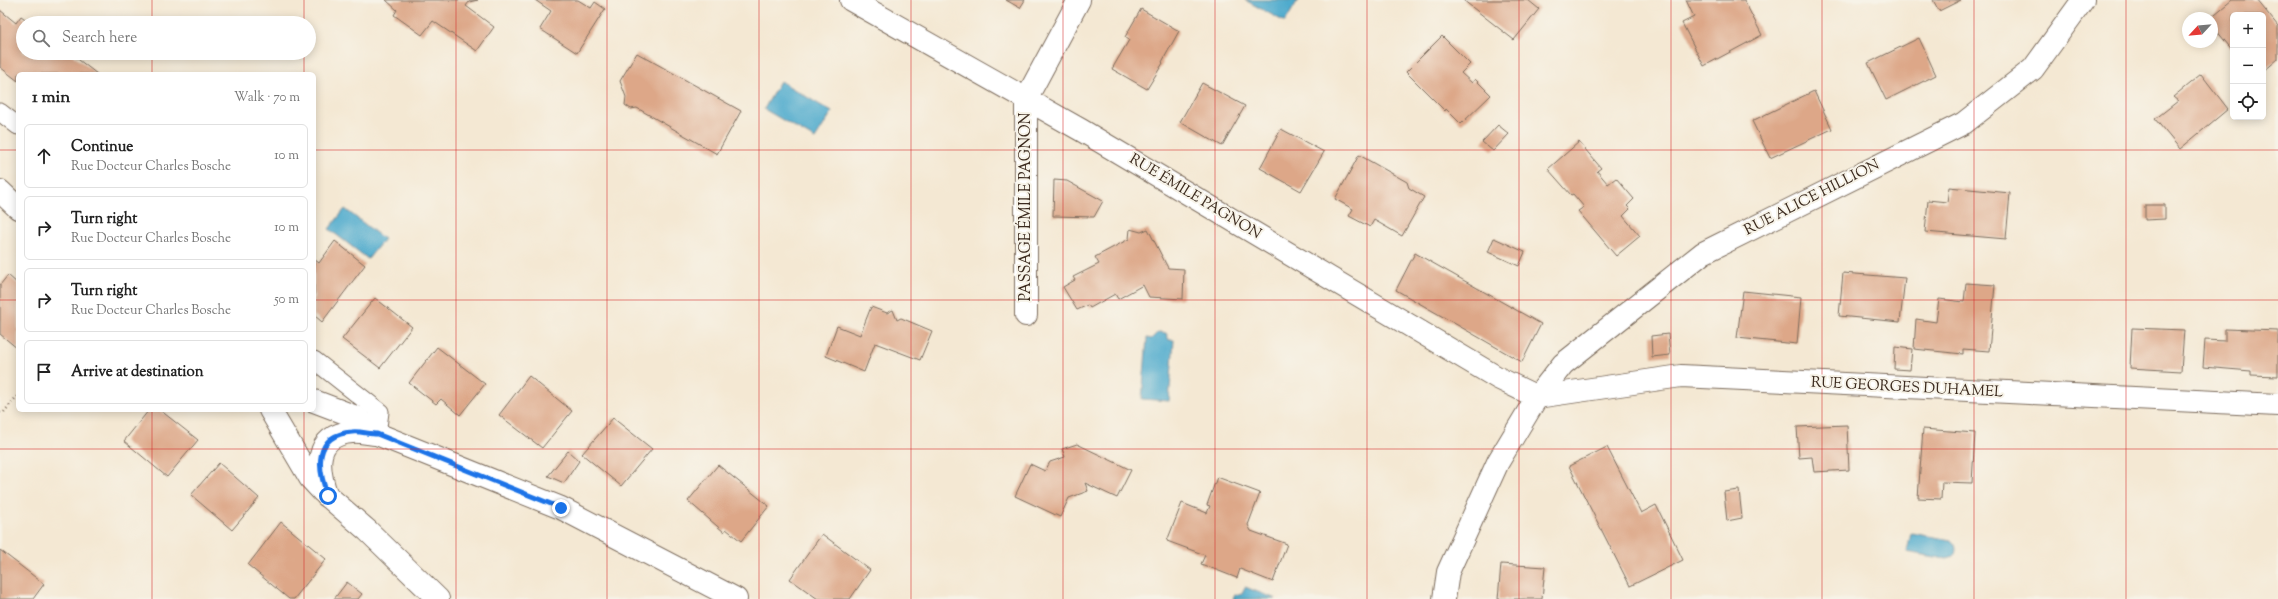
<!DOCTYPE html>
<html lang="en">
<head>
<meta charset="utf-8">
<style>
  :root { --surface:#fff; --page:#f2f2f2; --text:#222; --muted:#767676; --line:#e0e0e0 }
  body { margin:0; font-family:"Sorts Mill Goudy",serif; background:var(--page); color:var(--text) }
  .controls { position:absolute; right:12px; top:12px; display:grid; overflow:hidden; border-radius:6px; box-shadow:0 2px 10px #0003 }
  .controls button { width:36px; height:36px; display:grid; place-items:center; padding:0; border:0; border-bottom:1px solid var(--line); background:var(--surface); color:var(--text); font:20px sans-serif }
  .compass { position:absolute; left:2182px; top:12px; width:36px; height:36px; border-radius:50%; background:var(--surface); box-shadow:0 2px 10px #0003; rotate:244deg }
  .stop { position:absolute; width:12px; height:12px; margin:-9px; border:3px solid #1a73e8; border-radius:50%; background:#fff }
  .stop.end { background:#1a73e8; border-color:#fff; box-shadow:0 1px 4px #0008 }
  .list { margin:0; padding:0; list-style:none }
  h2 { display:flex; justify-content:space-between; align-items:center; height:52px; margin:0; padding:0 16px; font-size:17px }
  h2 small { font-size:13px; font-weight:400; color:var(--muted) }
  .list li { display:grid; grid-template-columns:26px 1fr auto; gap:12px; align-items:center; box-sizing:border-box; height:64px; margin:0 8px 8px; padding:0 8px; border:1px solid var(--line); border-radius:6px }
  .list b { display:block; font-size:15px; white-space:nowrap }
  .list p { margin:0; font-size:13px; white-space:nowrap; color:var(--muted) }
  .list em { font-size:13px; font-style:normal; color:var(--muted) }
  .icon { flex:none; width:22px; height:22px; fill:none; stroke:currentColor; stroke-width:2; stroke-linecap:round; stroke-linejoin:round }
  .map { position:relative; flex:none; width:2278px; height:599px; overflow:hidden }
  .search { position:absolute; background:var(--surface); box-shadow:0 2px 10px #0003; left:16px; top:16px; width:300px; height:44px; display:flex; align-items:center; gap:10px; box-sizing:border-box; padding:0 14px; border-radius:22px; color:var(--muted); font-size:15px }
  .panel { position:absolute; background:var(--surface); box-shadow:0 2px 10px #0003; left:16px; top:72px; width:300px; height:340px; border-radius:6px }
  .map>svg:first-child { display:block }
</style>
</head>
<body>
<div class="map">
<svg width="2278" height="599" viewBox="0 0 2278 599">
  <rect width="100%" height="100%" fill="#f7f3e8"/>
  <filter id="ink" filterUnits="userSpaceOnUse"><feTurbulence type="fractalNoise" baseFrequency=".025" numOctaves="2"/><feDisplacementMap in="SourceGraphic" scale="8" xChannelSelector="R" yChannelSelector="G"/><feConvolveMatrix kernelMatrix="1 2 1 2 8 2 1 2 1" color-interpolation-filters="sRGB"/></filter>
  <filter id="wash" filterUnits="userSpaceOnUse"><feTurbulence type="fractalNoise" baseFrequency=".012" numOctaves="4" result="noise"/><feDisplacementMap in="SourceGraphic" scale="16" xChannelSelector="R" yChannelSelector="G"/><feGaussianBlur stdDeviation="0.9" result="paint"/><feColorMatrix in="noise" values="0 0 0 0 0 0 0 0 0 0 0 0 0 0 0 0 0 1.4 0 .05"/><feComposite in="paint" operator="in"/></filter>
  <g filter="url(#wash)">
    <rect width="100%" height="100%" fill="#f4e8d3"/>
    <!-- water -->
    <g fill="#4fabcd" stroke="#456a76">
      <path d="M1245 0H1298L1285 22Z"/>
      <path d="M780 81 832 112 815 139 764 109Z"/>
      <path d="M345 209 384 239 368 259 329 229Z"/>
      <path d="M1158 332 1166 333 1169 340H1174L1169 401 1142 399 1147 338 1151 339Z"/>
      <path d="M1911 533 1951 540C1957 546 1957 549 1954 557L1947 559 1907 552Z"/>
      <path d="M1245 587 1276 599H1233L1235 595 1242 593Z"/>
    </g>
    <g id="blocks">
      <!-- building -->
      <g fill="#dda788">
        <path d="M386 0H478L469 2 466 6 494 27 477 51 433 21 422 35 394 15 397 10Z"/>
        <path d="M535 0H578L591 8 595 2 605 9 577 53 540 29 551 11Z"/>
        <path d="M1006 0H1025L1020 8Z"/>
        <path d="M1463 0H1528L1539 9 1514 40Z"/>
        <path d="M1686 0H1744L1762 35 1704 66 1682 23 1694 17Z"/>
        <path d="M1933 0H1961L1939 11Z"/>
        <path d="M2232 0H2257L2278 26V59L2263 72V15H2233V51L2212 25V18H2210Z"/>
        <path d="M1141 9 1179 31 1162 62 1163 63 1147 89 1112 69 1129 40 1125 37Z"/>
        <path d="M0 10 16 23 21 16 31 23H23V53H70L97 74H18V81L0 67Z"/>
        <path d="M1442 36 1470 64 1461 73 1472 83 1475 79 1491 95 1461 124 1446 109 1445 111 1406 72Z"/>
        <path d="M1919 38 1936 75 1886 100 1868 63Z"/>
        <path d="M637 53 741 111 717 154 637 108 631 109 625 105 626 97 620 81Z"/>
        <path d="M2201 74 2228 109 2180 149 2155 119 2178 101 2173 97Z"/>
        <path d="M1202 83 1245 106 1222 146 1180 122Z"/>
        <path d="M1814 91 1832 129 1770 158 1752 121Z"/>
        <path d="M1498 125 1509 134 1493 151 1482 142Z"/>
        <path d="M1281 129 1324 152 1301 191 1260 168Z"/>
        <path d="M1579 142 1601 168 1597 171 1608 184 1616 178 1634 199 1627 206 1630 209 1623 216 1640 236 1616 256 1578 211 1584 207 1573 194 1571 195 1548 169Z"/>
        <path d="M1359 155 1407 182 1409 188 1424 197 1402 236 1374 220 1370 227 1349 216 1353 209 1335 199Z"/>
        <path d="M1054 180 1067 181 1103 201 1094 217 1053 216Z"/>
        <path d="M1949 187 2010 193 2006 239 1925 232 1928 200 1947 202Z"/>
        <path d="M2145 205H2165V219L2145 220Z"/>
        <path d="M1130 229 1141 232 1148 229 1168 268 1184 269 1183 299 1149 297 1143 285 1118 299 1115 294 1090 308 1088 305 1077 310 1063 287 1075 280 1073 277 1099 264 1095 257 1129 239Z"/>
        <path d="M1494 238 1525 252 1519 266 1488 252Z"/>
        <path d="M335 241 365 265 322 322 314 315V259L319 263Z"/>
        <path d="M1415 253 1541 324 1522 362 1396 290Z"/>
        <path d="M1843 273 1905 278 1900 322 1839 316Z"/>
        <path d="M8 275 18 284V349L0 334V285Z"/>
        <path d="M1966 283 1995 285 1989 351 1963 349V354L1914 349 1916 319 1936 322 1939 299 1964 302Z"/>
        <path d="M1743 291 1801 297 1797 344 1737 338Z"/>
        <path d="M375 298 412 327 380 368 342 339Z"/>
        <path d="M871 307 887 313 893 310 897 320 901 318 932 331 920 360 875 343 864 372 826 356 837 326 860 335Z"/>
        <path d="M2132 328 2184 330 2181 371 2130 368Z"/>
        <path d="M2225 329 2278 331V376L2251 375V371L2203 367 2205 340 2225 341Z"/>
        <path d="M1668 334 1670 355 1652 357 1651 336Z"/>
        <path d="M437 347 485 384 460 415 441 399 436 404 409 383Z"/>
        <path d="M1895 347 1912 349 1910 370 1894 369Z"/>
        <path d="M529 376 572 411 542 448 499 415Z"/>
        <path d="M149 410H160L198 440 167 477 124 441Z"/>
        <path d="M613 418 652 449 621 486 582 454Z"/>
        <path d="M1847 425 1849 470 1814 472 1812 457 1799 458 1797 427Z"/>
        <path d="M1923 429 1975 433 1972 483 1942 482 1941 499 1918 498Z"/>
        <path d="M1077 444 1131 470 1117 498 1085 483 1088 491 1069 498 1060 517 1015 496 1030 464 1045 471 1050 462 1065 457 1062 449Z"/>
        <path d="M1607 447 1641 513 1656 505 1683 560 1630 586 1569 466Z"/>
        <path d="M568 451 579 461 564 483 548 476Z"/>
        <path d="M219 463 259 498 232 530 191 495Z"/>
        <path d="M718 465 769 506 741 541 726 529 724 532 688 501Z"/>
        <path d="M1217 477 1260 493 1248 525 1251 531 1287 544 1273 582 1240 569 1237 578 1201 564 1205 555 1167 541 1182 503 1207 513 1210 506 1207 505Z"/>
        <path d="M1739 490 1742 518 1727 521 1724 492Z"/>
        <path d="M281 522 326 559 294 599H289L248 565Z"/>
        <path d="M822 534 870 570 850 599H818L790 579Z"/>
        <path d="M0 550 44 584 33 599H0Z"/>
        <path d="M1501 564 1545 567 1542 599H1498Z"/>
        <path d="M347 582 362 594 358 599H334Z"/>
      </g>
    </g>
  </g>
  <g filter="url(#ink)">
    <use href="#blocks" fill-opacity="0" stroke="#7c6c5d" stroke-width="1"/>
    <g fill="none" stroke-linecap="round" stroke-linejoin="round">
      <!-- service casing -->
      <g stroke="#7c6c5d" stroke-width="19">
        <g id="service">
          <path d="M0 112 18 126"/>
          <path d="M314 360 380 412 377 434"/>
        </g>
      </g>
      <!-- minor casing -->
      <g stroke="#7c6c5d" stroke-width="24">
        <g id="minor">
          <path d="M851 0 1081 130 1498 378 1537 397"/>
          <path d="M0 191 18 208"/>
          <path d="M1026 315V99L1079 0"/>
          <path d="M1537 397 1681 376 2278 405"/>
          <path d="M314 401 356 417 377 434"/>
          <path d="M270 410 310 478 323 492 368 531 438 599"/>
          <path d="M327 496C317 469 313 435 352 432 360 431 369 434 377 434L561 508 736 599"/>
          <path d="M1444 599 1448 572 1498 462 1537 397 1563 364 1703 253 1964 123 2033 69 2083 0"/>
        </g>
      </g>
      <!-- path -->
      <path stroke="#7c6c5d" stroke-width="2.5" stroke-dasharray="1 3" stroke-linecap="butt" d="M0 412H4L18 395"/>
      <!-- service -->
      <use href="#service" stroke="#fff" stroke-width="17"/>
      <!-- minor -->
      <use href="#minor" stroke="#fff" stroke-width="22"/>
    </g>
  </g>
  <g fill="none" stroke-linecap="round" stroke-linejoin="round" filter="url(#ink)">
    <!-- route -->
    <path stroke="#1a73e8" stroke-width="5" d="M328 496C317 469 313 435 352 432 360 431 369 434 377 434L561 508"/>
  </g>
  <!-- grid -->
  <path fill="none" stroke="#d62828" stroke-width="1" stroke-opacity="0.55" d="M152 0V23M304 0V23M456 0V599M607 0V599M759 0V599M911 0V599M1063 0V599M1215 0V599M1367 0V599M1519 0V599M1671 0V599M1822 0V599M1974 0V599M2126 0V599M152 53V74M304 53V74M0 150H18M314 150H2278M0 300H18M314 300H2278M152 410V599M304 410V599M0 449H2278"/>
  <g text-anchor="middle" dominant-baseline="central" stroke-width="4" stroke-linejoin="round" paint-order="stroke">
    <!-- street labels -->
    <g font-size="15" fill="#3b2a1e" stroke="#f7f3e8">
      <text transform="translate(1195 197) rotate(31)">RUE ÉMILE PAGNON</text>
      <text transform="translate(1812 198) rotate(-27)">RUE ALICE HILLION</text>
      <text transform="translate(1026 207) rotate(-90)">PASSAGE ÉMILE PAGNON</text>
      <text transform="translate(1907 388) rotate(3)">RUE GEORGES DUHAMEL</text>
    </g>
  </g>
</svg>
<div class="controls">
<button>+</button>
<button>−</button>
<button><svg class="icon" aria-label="locate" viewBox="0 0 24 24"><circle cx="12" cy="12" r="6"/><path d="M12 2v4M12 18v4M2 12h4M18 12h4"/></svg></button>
</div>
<svg class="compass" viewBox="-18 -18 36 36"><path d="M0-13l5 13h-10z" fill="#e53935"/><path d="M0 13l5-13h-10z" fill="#767676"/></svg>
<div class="stop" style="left:328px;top:496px"></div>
<div class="stop end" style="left:561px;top:508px"></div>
<div class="search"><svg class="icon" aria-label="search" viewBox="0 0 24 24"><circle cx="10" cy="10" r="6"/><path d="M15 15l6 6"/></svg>Search here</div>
<section class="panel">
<h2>1 min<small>Walk · 70 m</small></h2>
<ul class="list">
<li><svg class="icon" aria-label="ahead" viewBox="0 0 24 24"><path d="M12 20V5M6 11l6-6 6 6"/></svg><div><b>Continue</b><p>Rue Docteur Charles Bosche</p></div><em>10 m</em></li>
<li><svg class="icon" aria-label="right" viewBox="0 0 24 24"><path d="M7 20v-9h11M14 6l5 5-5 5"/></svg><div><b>Turn right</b><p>Rue Docteur Charles Bosche</p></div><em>10 m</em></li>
<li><svg class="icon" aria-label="right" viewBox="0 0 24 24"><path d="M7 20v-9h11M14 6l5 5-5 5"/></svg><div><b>Turn right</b><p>Rue Docteur Charles Bosche</p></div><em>50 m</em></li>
<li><svg class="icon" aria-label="arrive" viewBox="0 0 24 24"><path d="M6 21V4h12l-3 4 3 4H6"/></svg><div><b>Arrive at destination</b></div></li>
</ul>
</section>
</div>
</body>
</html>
